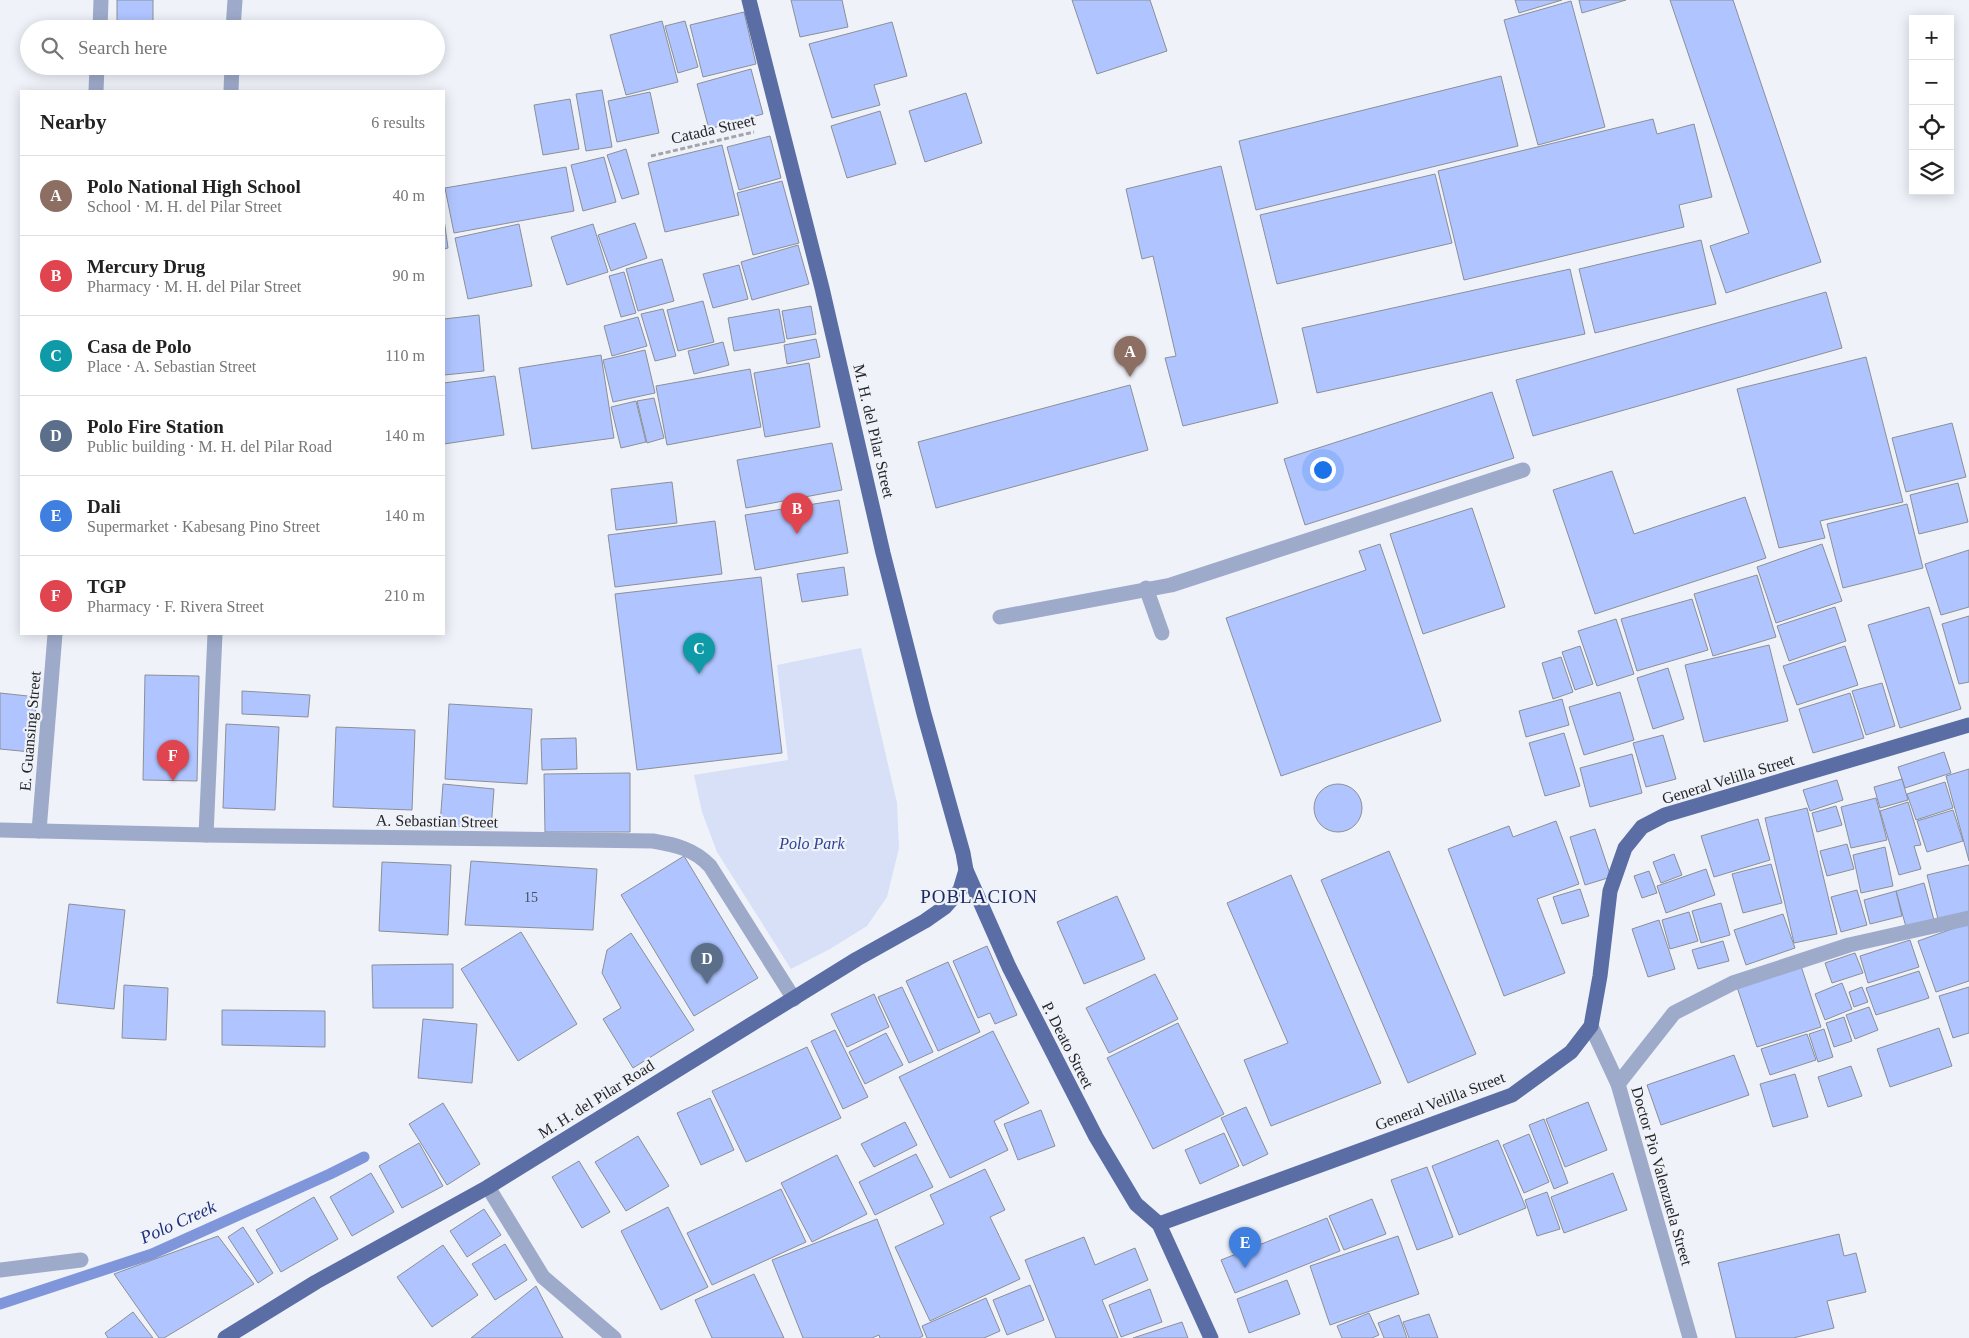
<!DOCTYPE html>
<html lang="en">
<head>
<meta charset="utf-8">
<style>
  :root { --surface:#fff; --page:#f6f6f6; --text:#222; --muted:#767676; --line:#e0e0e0; --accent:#4e6ce1 }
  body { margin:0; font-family:"Times New Roman",serif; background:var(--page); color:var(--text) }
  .controls { position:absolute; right:15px; top:15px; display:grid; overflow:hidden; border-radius:0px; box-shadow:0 2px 12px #0003 }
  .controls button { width:45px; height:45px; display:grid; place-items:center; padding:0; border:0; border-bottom:1px solid var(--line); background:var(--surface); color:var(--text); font:25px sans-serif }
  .you { position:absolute; left:1322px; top:469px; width:18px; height:18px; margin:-12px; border:4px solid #fff; border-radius:50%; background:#1a73e8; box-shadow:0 0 0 8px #1a73e833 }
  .badge { display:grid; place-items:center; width:32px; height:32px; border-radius:50%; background:var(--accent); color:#fff; font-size:16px; font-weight:700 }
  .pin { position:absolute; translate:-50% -41px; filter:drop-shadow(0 1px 2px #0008) }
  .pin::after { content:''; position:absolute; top:26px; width:18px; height:15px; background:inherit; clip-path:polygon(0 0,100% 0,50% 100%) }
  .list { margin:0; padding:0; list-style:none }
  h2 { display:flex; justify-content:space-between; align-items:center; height:65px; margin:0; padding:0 20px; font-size:21px }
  h2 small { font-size:16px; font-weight:400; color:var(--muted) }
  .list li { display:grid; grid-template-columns:32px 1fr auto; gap:15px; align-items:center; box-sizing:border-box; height:80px; padding:0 20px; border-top:1px solid var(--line) }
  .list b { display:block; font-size:19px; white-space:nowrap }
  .list p { margin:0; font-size:16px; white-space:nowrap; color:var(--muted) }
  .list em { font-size:16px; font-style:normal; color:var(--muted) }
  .icon { flex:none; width:28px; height:28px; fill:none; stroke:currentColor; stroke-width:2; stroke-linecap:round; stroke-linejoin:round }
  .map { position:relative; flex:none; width:1969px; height:1338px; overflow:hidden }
  .search { position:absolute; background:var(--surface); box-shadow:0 2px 12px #0003; left:20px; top:20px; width:425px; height:55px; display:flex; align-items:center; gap:12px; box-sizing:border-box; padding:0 18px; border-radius:28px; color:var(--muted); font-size:19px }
  .panel { position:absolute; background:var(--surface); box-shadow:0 2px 12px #0003; left:20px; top:90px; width:425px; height:545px; border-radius:0px }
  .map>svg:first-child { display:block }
</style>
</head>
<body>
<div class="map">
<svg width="1969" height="1338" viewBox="0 0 1969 1338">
  <rect width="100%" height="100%" fill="#eff2f9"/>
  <!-- green -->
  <path fill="#d7e0f7" d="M861 648 897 803 899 848 887 897 867 926 830 949 791 969 717 852 702 812 694 775 788 760 777 665Z"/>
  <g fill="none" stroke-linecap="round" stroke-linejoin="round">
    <!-- stream -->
    <path stroke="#7f96db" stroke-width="11" d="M0 1304 152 1254 330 1174 364 1157"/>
  </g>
  <!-- building -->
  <g fill="#b0c5ff" stroke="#8c8f95">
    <rect x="117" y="0" width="36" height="29"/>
    <path d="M791 0H842L848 27 800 37Z"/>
    <path d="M1072 0H1150L1167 51 1097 74Z"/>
    <path d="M1515 0H1562L1519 13Z"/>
    <path d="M1579 0H1626L1582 13Z"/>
    <path d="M1670 0H1733L1821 262 1726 293 1710 246 1749 233Z"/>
    <path d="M1571 1 1605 127 1538 145 1504 20Z"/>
    <path d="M744 12 756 64 703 77 690 25Z"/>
    <path d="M662 21 678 82 626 95 610 35Z"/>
    <path d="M685 21 698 67 678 73 665 26Z"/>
    <path d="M892 22 907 76 874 85 880 105 832 118 809 44Z"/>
    <path d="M751 69 763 114 709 129 697 84Z"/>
    <path d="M1501 76 1518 146 1256 210 1239 141Z"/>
    <path d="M602 90 612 147 586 151 576 94Z"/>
    <path d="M650 92 659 133 617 142 608 101Z"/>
    <path d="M966 93 982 143 925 162 909 111Z"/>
    <path d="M570 99 579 149 543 155 534 105Z"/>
    <path d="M880 111 896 164 847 178 831 126Z"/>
    <path d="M1653 119 1657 134 1694 124 1712 197 1679 205 1684 227 1464 280 1438 171Z"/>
    <path d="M770 136 781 178 739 190 727 147Z"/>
    <path d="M722 145 739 215 665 232 648 163Z"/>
    <path d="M626 149 639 194 622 199 607 155Z"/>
    <path d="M604 157 616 202 583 211 571 165Z"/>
    <path d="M1221 166 1278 403 1183 426 1165 358 1176 356 1153 256 1142 259 1126 189Z"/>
    <path d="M566 167 574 211 454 233 445 188Z"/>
    <path d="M1435 174 1452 243 1277 284 1260 215Z"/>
    <path d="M782 181 799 243 753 255 737 193Z"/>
    <path d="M444 219 448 248 444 249Z"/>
    <path d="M635 223 647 258 611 271 598 235Z"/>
    <path d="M519 224 532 286 468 299 455 238Z"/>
    <path d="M593 224 608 272 567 285 551 237Z"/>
    <path d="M1701 240 1716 304 1595 333 1579 269Z"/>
    <path d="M798 245 809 284 752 300 741 262Z"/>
    <path d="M662 259 674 301 638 311 626 269Z"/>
    <path d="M739 265 748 299 713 308 703 274Z"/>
    <path d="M1570 269 1585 334 1317 393 1302 328Z"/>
    <path d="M624 272 636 313 621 317 609 276Z"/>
    <path d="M1826 292 1842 348 1533 436 1516 380Z"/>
    <path d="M703 301 714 342 678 351 667 310Z"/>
    <path d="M811 306 816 334 787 339 782 311Z"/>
    <path d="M663 309 676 356 655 361 641 314Z"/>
    <path d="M779 309 785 342 734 351 728 318Z"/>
    <path d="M479 315 484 371 444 375V319Z"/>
    <path d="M638 317 647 346 612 356 604 326Z"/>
    <path d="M816 339 820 357 787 364 784 345Z"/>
    <path d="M723 342 729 365 694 374 688 351Z"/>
    <path d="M645 350 655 393 613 402 603 360Z"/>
    <path d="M601 355 614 438 532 449 519 368Z"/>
    <path d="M1866 357 1903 502 1820 521 1825 538 1779 548 1737 389Z"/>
    <path d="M809 363 820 427 765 437 754 373Z"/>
    <path d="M750 369 761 427 667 445 656 386Z"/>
    <path d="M495 376 504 435 444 444V383Z"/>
    <path d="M1130 385 1148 450 936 508 918 442Z"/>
    <path d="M1492 392 1514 458 1305 525 1284 459Z"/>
    <path d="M654 398 664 438 647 443 637 401Z"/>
    <path d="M636 401 646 442 621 448 611 407Z"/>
    <path d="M1952 423 1966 477 1906 492 1892 438Z"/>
    <path d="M832 443 842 490 746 508 737 460Z"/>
    <path d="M1612 471 1634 534 1745 497 1766 558 1595 614 1553 490Z"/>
    <path d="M672 482 677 523 616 530 611 489Z"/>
    <path d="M1958 483 1968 522 1919 534 1910 495Z"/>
    <path d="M839 500 848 553 755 570 745 515Z"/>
    <path d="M1907 504 1923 568 1843 588 1827 524Z"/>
    <path d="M1472 508 1505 607 1423 634 1390 534Z"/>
    <path d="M715 521 722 574 615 587 608 535Z"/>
    <path d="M1380 544 1441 721 1281 776 1226 618 1366 570 1359 551Z"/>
    <path d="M1822 544 1842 601 1776 623 1757 567Z"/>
    <path d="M1969 550V607L1941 615 1925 564Z"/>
    <path d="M844 567 848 595 802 602 797 574Z"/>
    <path d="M1757 575 1776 637 1713 656 1694 594Z"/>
    <path d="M761 577 782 753 637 770 615 594Z"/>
    <path d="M1692 599 1708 650 1637 671 1621 619Z"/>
    <path d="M1835 607 1846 641 1789 661 1777 626Z"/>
    <path d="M1929 607 1961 709 1900 728 1868 625Z"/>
    <path d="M1969 616V682L1959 684 1942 624Z"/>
    <path d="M1616 619 1634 674 1597 686 1578 631Z"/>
    <path d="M1769 645 1788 721 1704 742 1685 665Z"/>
    <path d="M1580 646 1593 684 1575 690 1562 652Z"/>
    <path d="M1845 646 1858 685 1797 705 1783 666Z"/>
    <path d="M1561 657 1573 692 1553 699 1542 663Z"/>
    <path d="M1668 668 1684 719 1653 729 1637 678Z"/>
    <path d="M145 675 199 676 197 781 143 780Z"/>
    <path d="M1882 683 1895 726 1866 735 1852 691Z"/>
    <path d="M242 691 310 695 308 717 242 714Z"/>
    <path d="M1620 692 1634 740 1584 755 1569 707Z"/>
    <path d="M0 693 37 697 31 752 0 749Z"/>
    <path d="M1850 693 1864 738 1813 753 1799 709Z"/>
    <path d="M1562 699 1569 725 1526 737 1519 711Z"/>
    <path d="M449 704 532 709 527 784 445 779Z"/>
    <path d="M226 724 279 727 275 810 223 808Z"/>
    <path d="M336 727 415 730 412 810 333 807Z"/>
    <path d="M1564 733 1580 786 1545 796 1529 743Z"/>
    <path d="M1663 735 1676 779 1646 787 1633 743Z"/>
    <path d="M576 738 577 769 542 770 541 739Z"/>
    <path d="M1944 752 1951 773 1905 788 1898 767Z"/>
    <path d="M1632 754 1642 793 1590 807 1580 768Z"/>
    <path d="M1969 769V861L1946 776Z"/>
    <path d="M630 773V832H545L544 774Z"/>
    <path d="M1902 779 1908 800 1880 808 1874 787Z"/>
    <path d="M1837 780 1843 800 1810 811 1803 790Z"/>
    <path d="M1945 782 1953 808 1916 820 1907 794Z"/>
    <circle cx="1338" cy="808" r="24"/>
    <path d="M443 784 494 789 491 829 440 825Z"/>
    <path d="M1876 798 1887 840 1851 848 1841 807Z"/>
    <path d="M1908 802 1921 845 1914 846 1921 869 1899 875 1880 811Z"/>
    <path d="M1836 806 1842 825 1817 832 1812 813Z"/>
    <path d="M1807 808 1837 934 1794 943 1765 818Z"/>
    <path d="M1953 810 1963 841 1927 852 1917 821Z"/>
    <path d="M1758 819 1770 860 1714 877 1701 836Z"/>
    <path d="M1556 821 1579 884 1537 899 1565 973 1504 996 1448 849 1509 826 1513 837Z"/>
    <path d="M1595 829 1611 877 1585 885 1570 837Z"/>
    <path d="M1847 844 1854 869 1827 876 1820 851Z"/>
    <path d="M1885 847 1893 886 1861 893 1853 855Z"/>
    <path d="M1389 851 1476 1054 1408 1083 1321 880Z"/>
    <path d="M1674 854 1682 875 1661 883 1653 862Z"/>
    <path d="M684 856 758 978 694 1016 621 895Z"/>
    <path d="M471 861 597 869 593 930 465 925Z"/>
    <path d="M382 862 451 865 448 935 379 931Z"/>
    <path d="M1771 864 1782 903 1743 913 1732 874Z"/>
    <path d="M1969 865V912L1938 919 1927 875Z"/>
    <path d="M1706 869 1715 895 1666 913 1657 886Z"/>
    <path d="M1649 871 1657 893 1642 898 1634 876Z"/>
    <path d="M1291 875 1381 1083 1271 1126 1244 1060 1288 1043 1227 903Z"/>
    <path d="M1924 883 1934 920 1906 927 1896 891Z"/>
    <path d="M1580 889 1589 916 1562 924 1553 897Z"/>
    <path d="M1857 890 1867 925 1841 932 1831 897Z"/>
    <path d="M1896 891 1902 916 1870 924 1864 900Z"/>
    <path d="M1117 896 1145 959 1084 984 1057 922Z"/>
    <path d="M1721 903 1730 935 1701 943 1692 911Z"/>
    <path d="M69 904 125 910 114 1009 57 1003Z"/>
    <path d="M1689 912 1698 941 1670 949 1662 920Z"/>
    <path d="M1783 914 1795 948 1746 965 1734 930Z"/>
    <path d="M1659 920 1675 969 1648 977 1632 929Z"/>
    <path d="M1969 923V981L1936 992 1918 941Z"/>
    <path d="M521 932 577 1024 518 1061 461 969Z"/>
    <path d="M631 933 694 1030 633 1068 603 1019 621 1008 602 973 607 950Z"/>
    <path d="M1910 940 1919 967 1868 983 1860 956Z"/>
    <path d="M1723 941 1729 961 1698 969 1692 950Z"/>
    <path d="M987 946 1017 1015 995 1024 990 1013 978 1018 953 961Z"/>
    <path d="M1855 953 1863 973 1832 983 1825 963Z"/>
    <path d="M948 962 980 1032 938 1051 906 981Z"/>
    <path d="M453 964V1008H373L372 965Z"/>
    <path d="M1801 966 1821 1027 1757 1047 1737 987Z"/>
    <path d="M1919 971 1929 998 1876 1015 1866 988Z"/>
    <path d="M1155 974 1178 1019 1109 1053 1086 1008Z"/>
    <path d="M1842 983 1852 1009 1825 1020 1815 994Z"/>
    <path d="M124 985 168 988 166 1040 122 1038Z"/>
    <path d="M902 987 933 1052 909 1063 878 997Z"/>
    <path d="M1862 987 1868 1002 1854 1007 1849 992Z"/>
    <path d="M1969 987V1033L1953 1038 1939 996Z"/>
    <path d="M874 994 889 1027 847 1047 831 1014Z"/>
    <path d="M1869 1007 1878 1030 1855 1039 1846 1015Z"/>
    <path d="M222 1010 325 1011V1047L222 1045Z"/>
    <path d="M1844 1017 1852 1041 1834 1047 1826 1023Z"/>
    <path d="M423 1019 477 1024 472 1083 418 1078Z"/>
    <path d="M1178 1023 1224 1114 1153 1149 1107 1058Z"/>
    <path d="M1939 1028 1952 1066 1890 1087 1877 1049Z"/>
    <path d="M1824 1029 1833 1057 1818 1062 1809 1034Z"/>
    <path d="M835 1030 868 1097 843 1109 811 1041Z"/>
    <path d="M993 1031 1029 1103 994 1121 1008 1150 950 1178 899 1077Z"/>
    <path d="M886 1033 903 1065 865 1084 849 1052Z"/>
    <path d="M1807 1034 1816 1060 1770 1075 1761 1049Z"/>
    <path d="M807 1047 841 1118 746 1162 712 1091Z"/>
    <path d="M1734 1055 1749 1095 1661 1125 1647 1085Z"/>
    <path d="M1851 1066 1862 1096 1828 1107 1818 1077Z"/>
    <path d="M1795 1074 1808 1117 1773 1127 1760 1084Z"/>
    <path d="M710 1098 734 1150 701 1165 677 1113Z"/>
    <path d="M1588 1102 1607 1150 1565 1167 1546 1119Z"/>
    <path d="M443 1103 480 1164 447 1185 409 1124Z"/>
    <path d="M1246 1107 1268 1154 1243 1166 1221 1118Z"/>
    <path d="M1041 1110 1055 1146 1018 1160 1004 1124Z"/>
    <path d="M1544 1119 1568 1183 1554 1189 1529 1125Z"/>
    <path d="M905 1122 917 1145 874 1167 861 1144Z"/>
    <path d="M1224 1133 1239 1166 1200 1184 1185 1150Z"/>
    <path d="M1529 1134 1549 1182 1524 1193 1503 1145Z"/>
    <path d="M638 1136 669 1186 626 1211 595 1162Z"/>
    <path d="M1498 1140 1526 1208 1459 1235 1432 1166Z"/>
    <path d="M419 1143 443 1186 402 1208 379 1166Z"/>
    <path d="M916 1154 933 1187 875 1215 859 1182Z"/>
    <path d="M837 1155 867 1214 812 1242 781 1183Z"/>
    <path d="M579 1161 610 1212 582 1228 552 1177Z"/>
    <path d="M1427 1167 1453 1237 1417 1250 1391 1180Z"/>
    <path d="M985 1169 1005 1210 990 1217 1020 1279 930 1321 895 1247 944 1224 930 1195Z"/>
    <path d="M371 1173 394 1212 352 1236 330 1197Z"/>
    <path d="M1613 1173 1627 1210 1564 1233 1551 1197Z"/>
    <path d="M781 1189 806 1242 712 1285 687 1233Z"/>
    <path d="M1547 1192 1560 1229 1537 1236 1525 1200Z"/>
    <path d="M314 1197 338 1239 281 1272 256 1230Z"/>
    <path d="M1372 1199 1386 1234 1344 1250 1329 1216Z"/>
    <path d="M668 1207 708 1287 661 1310 621 1231Z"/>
    <path d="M484 1209 501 1235 467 1257 450 1231Z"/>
    <path d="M1327 1218 1340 1251 1235 1293 1221 1260Z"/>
    <path d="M877 1219 923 1336 919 1338H880L879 1335 872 1338H803L772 1260Z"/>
    <path d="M243 1227 273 1273 258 1283 228 1237Z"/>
    <path d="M1839 1234 1844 1256 1856 1253 1866 1292 1827 1301 1834 1328 1793 1338H1736L1718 1263Z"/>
    <path d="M218 1236 254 1284 164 1338H159L114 1274Z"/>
    <path d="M1398 1236 1419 1294 1330 1325 1310 1266Z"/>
    <path d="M1084 1237 1095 1265 1135 1248 1148 1280 1102 1300 1118 1338H1056L1025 1260Z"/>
    <path d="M505 1244 527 1280 495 1300 472 1264Z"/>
    <path d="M443 1245 478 1295 432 1327 397 1277Z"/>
    <path d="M754 1274 784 1338H712L695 1300Z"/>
    <path d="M1287 1280 1300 1314 1249 1333 1237 1299Z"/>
    <path d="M1030 1285 1044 1320 1007 1335 993 1300Z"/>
    <path d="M536 1286 563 1338H471Z"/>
    <path d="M1150 1289 1162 1322 1121 1337 1109 1305Z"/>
    <path d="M986 1298 1000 1331 984 1338H927L922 1326Z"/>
    <path d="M133 1312 153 1338H108L105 1333Z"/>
    <path d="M1369 1313 1379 1335 1372 1338H1342L1337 1326Z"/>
    <path d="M1429 1314 1438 1338H1409L1403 1322Z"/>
    <path d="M1399 1315 1407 1338H1384L1378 1323Z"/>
    <path d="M1182 1322 1188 1338H1133Z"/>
  </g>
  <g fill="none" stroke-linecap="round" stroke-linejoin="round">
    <!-- path -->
    <path stroke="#a3a5aa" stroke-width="3" stroke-dasharray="5 2.5" stroke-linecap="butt" d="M651 156 754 132"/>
    <!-- minor -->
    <g stroke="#9eaaca" stroke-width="15">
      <path d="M100 29 101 0"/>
      <path d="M233 29 235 0"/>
      <path d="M96 91 97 66"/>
      <path d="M231 91 232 66"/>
      <path d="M1146 588 1162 633"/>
      <path d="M1000 617 1171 585 1523 470"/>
      <path d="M0 830 206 835 653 841C676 845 694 849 710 866L794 999"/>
      <path d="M39 831 55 634"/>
      <path d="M206 835 215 634"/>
      <path d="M1591 1026 1618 1084 1690 1338"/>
      <path d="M1618 1084 1674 1013 1733 983 1849 945 1969 918"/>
      <path d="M488 1187 543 1277 614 1338"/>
      <path d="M0 1270 81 1260"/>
    </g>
    <!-- major -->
    <g stroke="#5a6da4" stroke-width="15">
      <path d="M749 0 822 288 883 553 924 714 963 853 966 870 1009 967 1096 1137 1136 1204 1159 1224 1211 1338"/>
      <path d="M1159 1224 1512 1095 1571 1052 1591 1026 1600 976 1610 891 1625 848 1642 827 1665 815 1969 725"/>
      <path d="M225 1338 316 1282 488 1187 857 959 925 921 945 907 960 890 966 870"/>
    </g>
  </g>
  <g text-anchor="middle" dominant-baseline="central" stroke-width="4.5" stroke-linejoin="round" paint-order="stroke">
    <!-- number labels -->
    <g font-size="14" fill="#484e5e">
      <text x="531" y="897">15</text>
    </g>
    <!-- street labels -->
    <g font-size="16" fill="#252628" stroke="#eff2f9">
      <text transform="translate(713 129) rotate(-13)">Catada Street</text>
      <text transform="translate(874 431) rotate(77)">M. H. del Pilar Street</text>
      <text transform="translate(30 731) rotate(-85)">E. Guansing Street</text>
      <text transform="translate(1728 779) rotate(-17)">General Velilla Street</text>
      <text transform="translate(437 821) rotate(1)">A. Sebastian Street</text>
      <text transform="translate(1068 1045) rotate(63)">P. Deato Street</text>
      <text transform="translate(596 1099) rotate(-32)">M. H. del Pilar Road</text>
      <text transform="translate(1440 1101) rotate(-21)">General Velilla Street</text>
      <text transform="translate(1662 1176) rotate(74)">Doctor Pio Valenzuela Street</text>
    </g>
    <!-- park labels -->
    <g font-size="16" font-style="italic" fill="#2f4395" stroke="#eff2f9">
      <text x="812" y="843">Polo Park</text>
    </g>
    <!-- water labels -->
    <g font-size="18" font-style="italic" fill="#1c2c7c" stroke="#eff2f9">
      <text transform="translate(178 1222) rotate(-24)">Polo Creek</text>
    </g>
    <!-- quarter labels -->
    <g font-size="19" letter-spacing="1" fill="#1c2a62" stroke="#eff2f9">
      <text x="979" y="896">POBLACION</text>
    </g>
  </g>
</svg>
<div class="controls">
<button>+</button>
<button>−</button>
<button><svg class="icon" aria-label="locate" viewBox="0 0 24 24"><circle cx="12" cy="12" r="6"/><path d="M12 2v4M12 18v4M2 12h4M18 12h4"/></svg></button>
<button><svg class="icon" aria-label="layers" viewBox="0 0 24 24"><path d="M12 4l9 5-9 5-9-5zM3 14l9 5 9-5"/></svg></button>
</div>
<div class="you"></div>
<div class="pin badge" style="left:1130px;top:377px;background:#8d6e63">A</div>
<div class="pin badge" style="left:797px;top:534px;background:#e0444e">B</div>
<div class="pin badge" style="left:699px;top:674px;background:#0f9aa8">C</div>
<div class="pin badge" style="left:707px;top:984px;background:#5c6f8a">D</div>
<div class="pin badge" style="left:1245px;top:1268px;background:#3f7fe0">E</div>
<div class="pin badge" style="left:173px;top:781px;background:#e0444e">F</div>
<div class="search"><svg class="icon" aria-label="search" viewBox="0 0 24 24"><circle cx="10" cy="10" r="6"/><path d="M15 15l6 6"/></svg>Search here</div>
<section class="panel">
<h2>Nearby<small>6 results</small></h2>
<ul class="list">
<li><span class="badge" style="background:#8d6e63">A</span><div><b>Polo National High School</b><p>School · M. H. del Pilar Street</p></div><em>40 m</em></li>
<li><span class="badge" style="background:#e0444e">B</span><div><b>Mercury Drug</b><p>Pharmacy · M. H. del Pilar Street</p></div><em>90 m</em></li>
<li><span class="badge" style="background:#0f9aa8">C</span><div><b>Casa de Polo</b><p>Place · A. Sebastian Street</p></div><em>110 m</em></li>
<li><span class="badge" style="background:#5c6f8a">D</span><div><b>Polo Fire Station</b><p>Public building · M. H. del Pilar Road</p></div><em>140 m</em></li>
<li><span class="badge" style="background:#3f7fe0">E</span><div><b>Dali</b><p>Supermarket · Kabesang Pino Street</p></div><em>140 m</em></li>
<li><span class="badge" style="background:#e0444e">F</span><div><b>TGP</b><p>Pharmacy · F. Rivera Street</p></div><em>210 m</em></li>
</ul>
</section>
</div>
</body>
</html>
